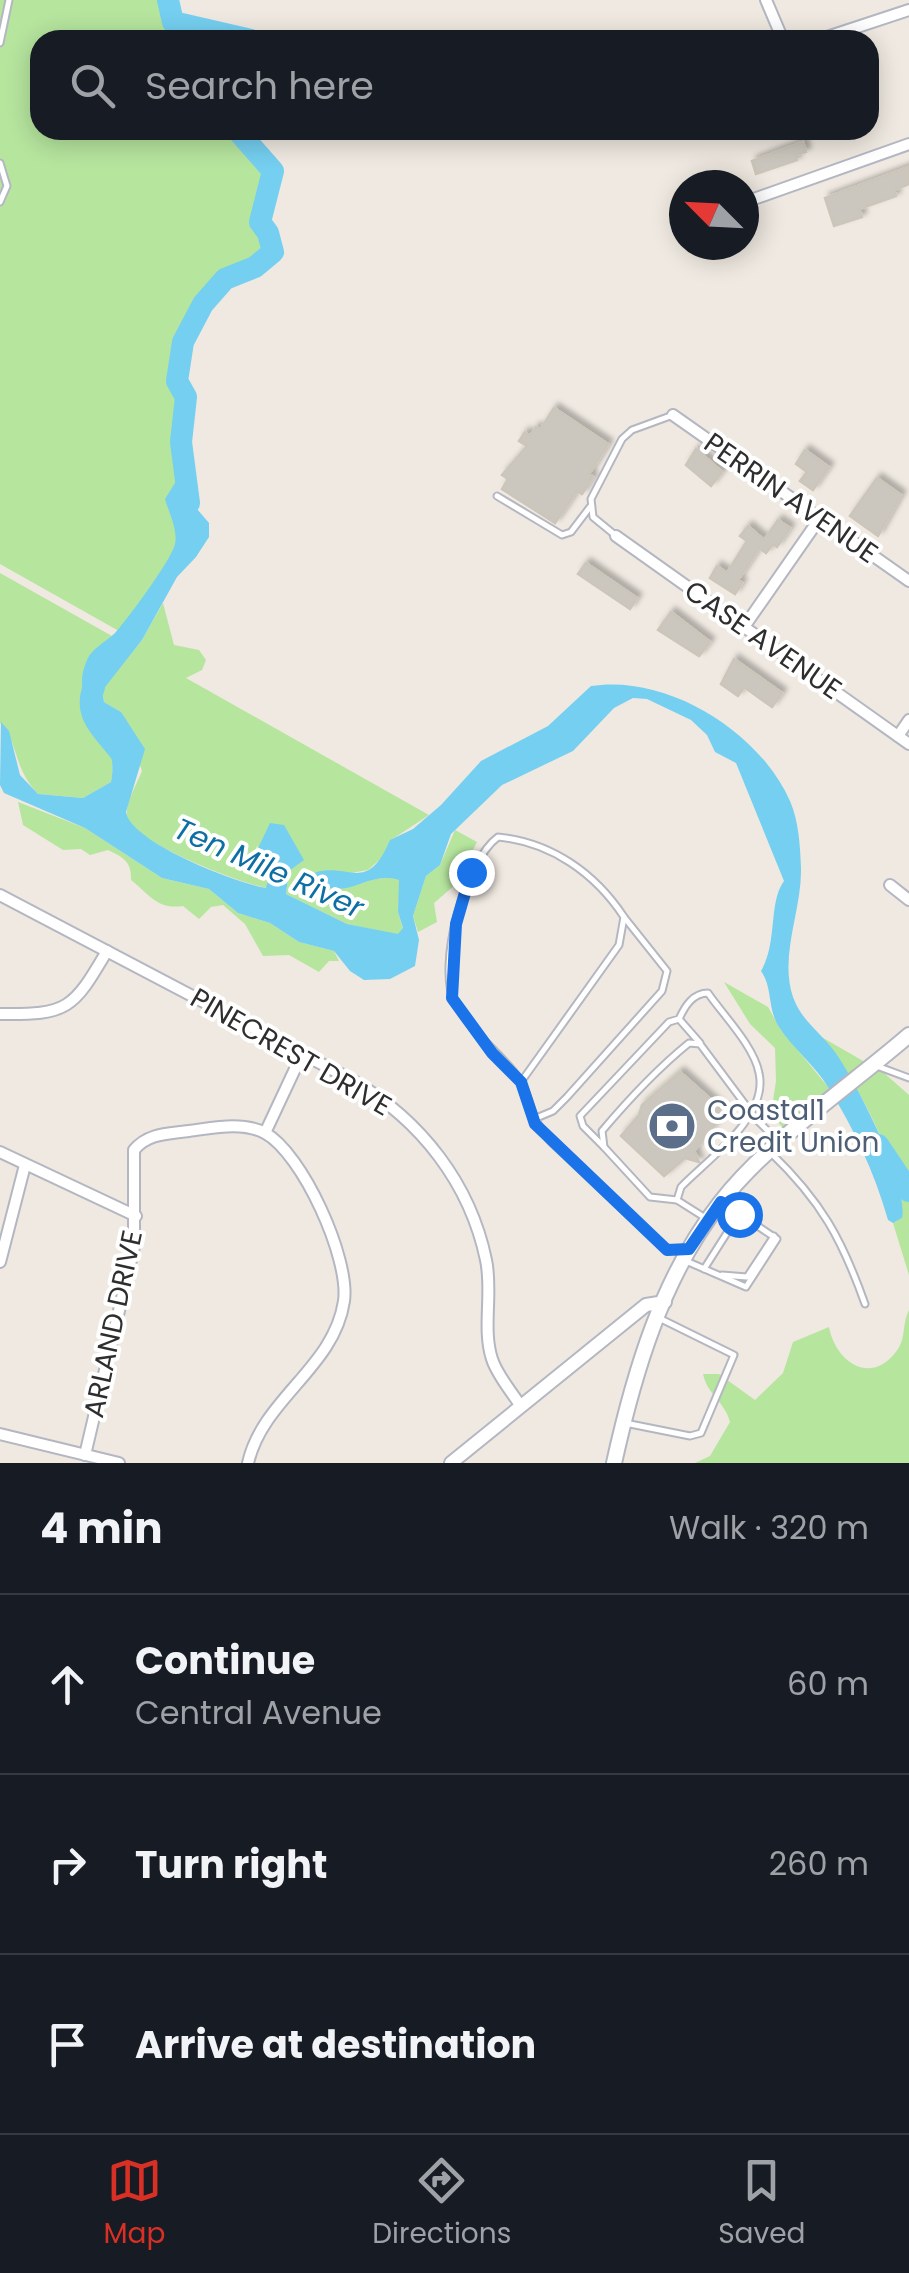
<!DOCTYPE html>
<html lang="en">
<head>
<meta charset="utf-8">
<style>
  :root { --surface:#171b24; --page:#242831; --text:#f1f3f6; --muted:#9ea1a6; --line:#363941; --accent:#d93025 }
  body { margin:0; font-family:Poppins,sans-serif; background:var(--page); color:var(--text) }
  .compass { position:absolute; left:669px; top:170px; width:90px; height:90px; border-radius:50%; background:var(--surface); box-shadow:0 5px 25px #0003; rotate:294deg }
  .stop { position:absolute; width:30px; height:30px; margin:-22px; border:8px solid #1a73e8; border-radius:50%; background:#fff }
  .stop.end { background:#1a73e8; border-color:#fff; box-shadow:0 2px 10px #0008 }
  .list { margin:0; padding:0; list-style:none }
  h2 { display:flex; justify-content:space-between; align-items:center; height:130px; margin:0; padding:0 40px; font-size:42px }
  h2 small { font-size:32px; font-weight:400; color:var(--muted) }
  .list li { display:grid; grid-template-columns:65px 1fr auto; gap:30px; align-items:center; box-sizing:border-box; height:180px; padding:0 40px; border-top:2px solid var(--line) }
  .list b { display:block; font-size:38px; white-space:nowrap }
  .list p { margin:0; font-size:32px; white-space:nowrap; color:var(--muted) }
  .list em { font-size:32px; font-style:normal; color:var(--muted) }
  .icon { flex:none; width:55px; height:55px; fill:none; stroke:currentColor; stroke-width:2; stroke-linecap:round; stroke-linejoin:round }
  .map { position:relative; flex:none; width:909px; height:1463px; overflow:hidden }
  .search { position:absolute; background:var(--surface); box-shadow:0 5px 25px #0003; left:30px; right:30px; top:30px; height:110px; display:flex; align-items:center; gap:25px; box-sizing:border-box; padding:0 35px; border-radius:30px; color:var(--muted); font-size:38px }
  .sheet { height:670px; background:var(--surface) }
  nav { display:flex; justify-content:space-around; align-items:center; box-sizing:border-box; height:140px; border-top:2px solid var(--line); background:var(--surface); font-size:28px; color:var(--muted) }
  nav a { display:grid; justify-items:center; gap:5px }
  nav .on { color:var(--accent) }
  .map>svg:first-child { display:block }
</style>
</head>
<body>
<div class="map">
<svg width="909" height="1463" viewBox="0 0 909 1463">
  <defs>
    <filter id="shadow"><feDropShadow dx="4.5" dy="-4.5" stdDeviation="2.5" flood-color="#0004"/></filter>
  </defs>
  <rect width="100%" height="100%" fill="#efe9e1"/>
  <!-- green -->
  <g fill="#b6e59e">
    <path d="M0 0H168L174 22 251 40H40V130H237L273 171 260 222 268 233 273 252 255 267 225 279 203 304 183 342 177 380 186 397 181 442 190 525 126 635 0 564Z"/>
    <path d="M0 573 112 636 84 701C102 729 118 748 111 782L83 798 38 794C12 766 20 745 0 723Z"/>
    <path d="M163 603 174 645 199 650 206 660 202 670 186 678 429 815 391 840 384 856 368 870 311 880C351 903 364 870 400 880L398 912 403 929 398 935 347 924 286 894 289 871 257 846 252 861 268 880 267 888C242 884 130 841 127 817 125 803 137 784 142 771L121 712 104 702 102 690 142 640Z"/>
    <path d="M18 802 85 828 162 878 209 889 238 913 270 923 299 942 334 951 339 961H329L319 972 289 955 263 956 245 924 223 905 211 907 199 919 183 906C157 910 149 894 131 880 132 862 123 857 108 850L90 855 81 849 63 850 23 825Z"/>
    <path d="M455 830 477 842 456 884 434 903 437 922 418 932 413 916 426 876 440 865Z"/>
    <path d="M724 982 768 1007 781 1030 829 1088 834 1101 791 1137 771 1114 776 1081 775 1048 750 1024Z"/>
    <path d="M818 1035 884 1073 909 1095V1275L893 1223 902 1218C898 1159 858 1079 818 1035Z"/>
    <path d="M909 1310V1463H695L710 1456 730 1422C725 1402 707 1394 703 1374H719L755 1400 783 1373 793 1342 829 1327C836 1363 872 1387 898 1349 906 1337 902 1323 909 1310Z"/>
  </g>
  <!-- water -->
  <path fill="#75cff0" d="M180 475 198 486 197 509 209 523V537L196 557 177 577 142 640 102 691 104 702 121 712 145 749 126 812C130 842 236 883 266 888L268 880 252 861 270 823 284 825 304 860 289 871 286 894 347 924 398 934 403 928 398 912 399 880C364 870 351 904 311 880L316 872C350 863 367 894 390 840L413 829 441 805 481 761 548 726 591 686C667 674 759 731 790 801 799 822 800 846 801 868 802 911 779 955 793 997 802 1023 825 1035 839 1058 858 1087 909 1185 902 1218L893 1223 888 1220C874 1171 854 1129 828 1087 815 1065 793 1049 779 1027 767 1008 773 988 761 971 778 942 768 903 784 881L736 763 715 752 707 735 691 720 647 699 633 698 614 708 573 751 502 785 451 834 440 865 426 876 413 916 419 940 415 966 390 979 364 980 350 971 334 951 299 942 270 923 238 913 209 889 162 878 85 828 4 793 0 785 1 722 9 731 20 775 38 794 83 798 111 782C122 727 65 709 87 660 92 648 106 642 115 633 127 620 172 559 175 544 178 530 169 513 165 499Z"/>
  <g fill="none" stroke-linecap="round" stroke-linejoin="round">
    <!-- river -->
    <g stroke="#75cff0" stroke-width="22">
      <path d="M168 0 173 22 251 40"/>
      <path d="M189 503 181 442 186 397 177 381 183 342 203 304 225 279 255 267 273 252 268 233 260 222 273 171 237 130"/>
      <path d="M94 687C82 716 105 731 121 753"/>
      <path d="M878 1145 909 1191"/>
    </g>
  </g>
  <!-- building -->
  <g fill="#cbc7bf" stroke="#cbc5ba" stroke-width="2.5" filter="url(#shadow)">
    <path d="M803 142 806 152 795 155 797 160 756 174 752 161Z"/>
    <path d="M909 167V184L894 190 896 196 859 209 862 217 834 226 825 198Z"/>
    <path d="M554 408 608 444 589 474 593 477 582 494 577 491 555 523 502 489 508 479 502 475 527 446 519 441 525 432 530 436 536 427 540 430Z"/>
    <path d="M696 449 722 472 711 486 686 465Z"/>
    <path d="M805 450 829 467 813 490 800 481 807 472 796 464Z"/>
    <path d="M877 478 901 495 878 536 850 516Z"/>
    <path d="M778 520 790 528 777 547 773 544 766 553 759 548 738 580 742 583 735 594 710 578 717 566 727 573 747 541 740 536 748 526 764 540Z"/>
    <path d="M586 563 637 598 630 609 578 574Z"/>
    <path d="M671 612 710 642 699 656 658 630Z"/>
    <path d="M734 659 782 693 772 707 744 687 738 696 721 684Z"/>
    <path d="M680 1072 725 1112 694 1151 699 1162 685 1158 664 1176 621 1136 639 1115 642 1105Z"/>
  </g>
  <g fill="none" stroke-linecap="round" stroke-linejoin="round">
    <!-- service casing -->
    <g stroke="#b4b7c1" stroke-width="9">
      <g id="service">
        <path d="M0 43 9 0"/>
        <path d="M0 163 7 186 0 202"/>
        <path d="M497 496 562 535 571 532 590 507"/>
        <path d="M615 535 593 517 591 499 622 439 632 430 673 415"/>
        <path d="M679 1019 700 1043"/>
        <path d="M874 1065 909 1078"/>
        <path d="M521 1082 619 945 624 917C595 873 551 842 498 837 465 861 436 966 455 1003 472 1035 503 1054 520 1080 533 1102 528 1116 551 1142L667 1251 686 1249"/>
        <path d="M534 1119 553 1111 567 1097 662 991 667 971 624 917"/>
        <path d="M604 1147 583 1126 580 1116 669 1022 679 1019C685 1006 693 993 708 993 723 1015 754 1046 759 1073 769 1117 708 1159 681 1187L677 1200"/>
        <path d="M771 1153C821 1201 842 1239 865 1304"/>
        <path d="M707 1219 677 1200 650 1197 604 1147 602 1131C629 1099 657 1069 689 1043L700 1044 756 1119 779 1142"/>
        <path d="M686 1261 746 1287 777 1239 722 1202"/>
        <path d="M704 1269 739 1214"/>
        <path d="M722 1275 747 1277 774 1236"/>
        <path d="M625 1423 690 1436 701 1433 734 1355 661 1319"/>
      </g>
    </g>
    <!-- minor casing -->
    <g stroke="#b4b7c1" stroke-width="14">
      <g id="minor">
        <path d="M766 0 783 40"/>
        <path d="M818 40 909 10"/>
        <path d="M751 200 909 144"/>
        <path d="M673 415 909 581"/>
        <path d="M616 536 909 744"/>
        <path d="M744 627 820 518"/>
        <path d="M898 736 909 720"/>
        <path d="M890 885 909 900"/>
        <path d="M0 895 354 1081C421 1121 470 1183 486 1260 493 1292 482 1329 492 1359 497 1375 511 1391 520 1405"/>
        <path d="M0 1014C68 1015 73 1009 107 951"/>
        <path d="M265 1133 302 1054"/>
        <path d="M0 1152 136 1216"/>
        <path d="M0 1262 25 1165"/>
        <path d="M0 1434 119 1463"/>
        <path d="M85 1455 134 1247V1150C148 1133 168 1134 189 1131 213 1128 242 1121 265 1133 302 1153 350 1258 344 1301 334 1368 263 1398 248 1463"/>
      </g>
    </g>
    <!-- tertiary casing -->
    <g stroke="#b4b7c1" stroke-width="16">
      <path id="tertiary" d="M451 1463 646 1305 665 1302"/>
    </g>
    <!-- secondary casing -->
    <g stroke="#b4b7c1" stroke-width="18">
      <path id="secondary" d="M614 1463C634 1373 662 1277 720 1203 769 1140 849 1087 909 1035"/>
    </g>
    <!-- service -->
    <use href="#service" stroke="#fff" stroke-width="5"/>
    <!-- minor -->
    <use href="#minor" stroke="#fff" stroke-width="10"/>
    <!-- tertiary -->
    <use href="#tertiary" stroke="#fff" stroke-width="12"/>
    <!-- secondary -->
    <use href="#secondary" stroke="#fff" stroke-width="14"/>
  </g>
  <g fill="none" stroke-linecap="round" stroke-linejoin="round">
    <!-- route -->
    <path stroke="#1a73e8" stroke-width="12" d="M471 872 456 924 452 998 492 1053 521 1082 535 1124 667 1250 689 1249 721 1202 739 1214"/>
  </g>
  <!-- icons -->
  <defs>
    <g id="bank-disc" transform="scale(2.5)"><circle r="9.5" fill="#5c6f8a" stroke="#fff"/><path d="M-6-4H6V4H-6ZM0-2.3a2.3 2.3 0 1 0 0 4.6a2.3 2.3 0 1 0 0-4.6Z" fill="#fff"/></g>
  </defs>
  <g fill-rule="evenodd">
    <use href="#bank-disc" x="672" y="1126"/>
  </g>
  <g text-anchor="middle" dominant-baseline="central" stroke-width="8" stroke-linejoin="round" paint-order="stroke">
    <!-- street labels -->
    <g font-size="28" fill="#2e2e2e" stroke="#fff">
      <text transform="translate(791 498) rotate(35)">PERRIN AVENUE</text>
      <text transform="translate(763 640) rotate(35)">CASE AVENUE</text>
      <text transform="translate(291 1052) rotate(30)">PINECREST DRIVE</text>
      <text transform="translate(113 1324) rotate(-78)">ARLAND DRIVE</text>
    </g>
    <!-- service labels -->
    <g font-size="28" fill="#4e5e75" stroke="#fff" text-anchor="start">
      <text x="707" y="1110">Coastal1<tspan x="707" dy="32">Credit Union</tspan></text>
    </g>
    <!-- water labels -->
    <g font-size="30" font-style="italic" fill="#0d6fa3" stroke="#fff">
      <text transform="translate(269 868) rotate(24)">Ten Mile River</text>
    </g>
  </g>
</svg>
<svg class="compass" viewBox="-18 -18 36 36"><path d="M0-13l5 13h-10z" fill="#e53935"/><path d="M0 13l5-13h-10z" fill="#9ea1a6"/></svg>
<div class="stop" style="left:739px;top:1214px"></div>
<div class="stop end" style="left:471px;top:872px"></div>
<div class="search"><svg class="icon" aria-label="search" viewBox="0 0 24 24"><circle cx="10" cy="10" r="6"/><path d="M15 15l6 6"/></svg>Search here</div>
</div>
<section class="sheet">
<h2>4 min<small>Walk · 320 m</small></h2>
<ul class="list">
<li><svg class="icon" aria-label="ahead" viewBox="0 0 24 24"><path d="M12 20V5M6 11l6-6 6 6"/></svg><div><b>Continue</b><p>Central Avenue</p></div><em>60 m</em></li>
<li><svg class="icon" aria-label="right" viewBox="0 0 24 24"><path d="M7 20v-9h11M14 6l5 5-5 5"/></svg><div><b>Turn right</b></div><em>260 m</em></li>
<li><svg class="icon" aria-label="arrive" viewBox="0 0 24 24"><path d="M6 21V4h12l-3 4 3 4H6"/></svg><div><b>Arrive at destination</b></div></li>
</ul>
</section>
<nav>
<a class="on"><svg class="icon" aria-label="map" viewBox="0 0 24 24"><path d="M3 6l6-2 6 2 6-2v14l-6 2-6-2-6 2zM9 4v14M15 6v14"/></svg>Map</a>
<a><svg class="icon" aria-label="directions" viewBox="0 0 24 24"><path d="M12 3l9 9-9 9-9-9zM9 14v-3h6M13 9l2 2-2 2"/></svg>Directions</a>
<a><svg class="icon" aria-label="saved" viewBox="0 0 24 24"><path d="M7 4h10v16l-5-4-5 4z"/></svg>Saved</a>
</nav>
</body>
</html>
